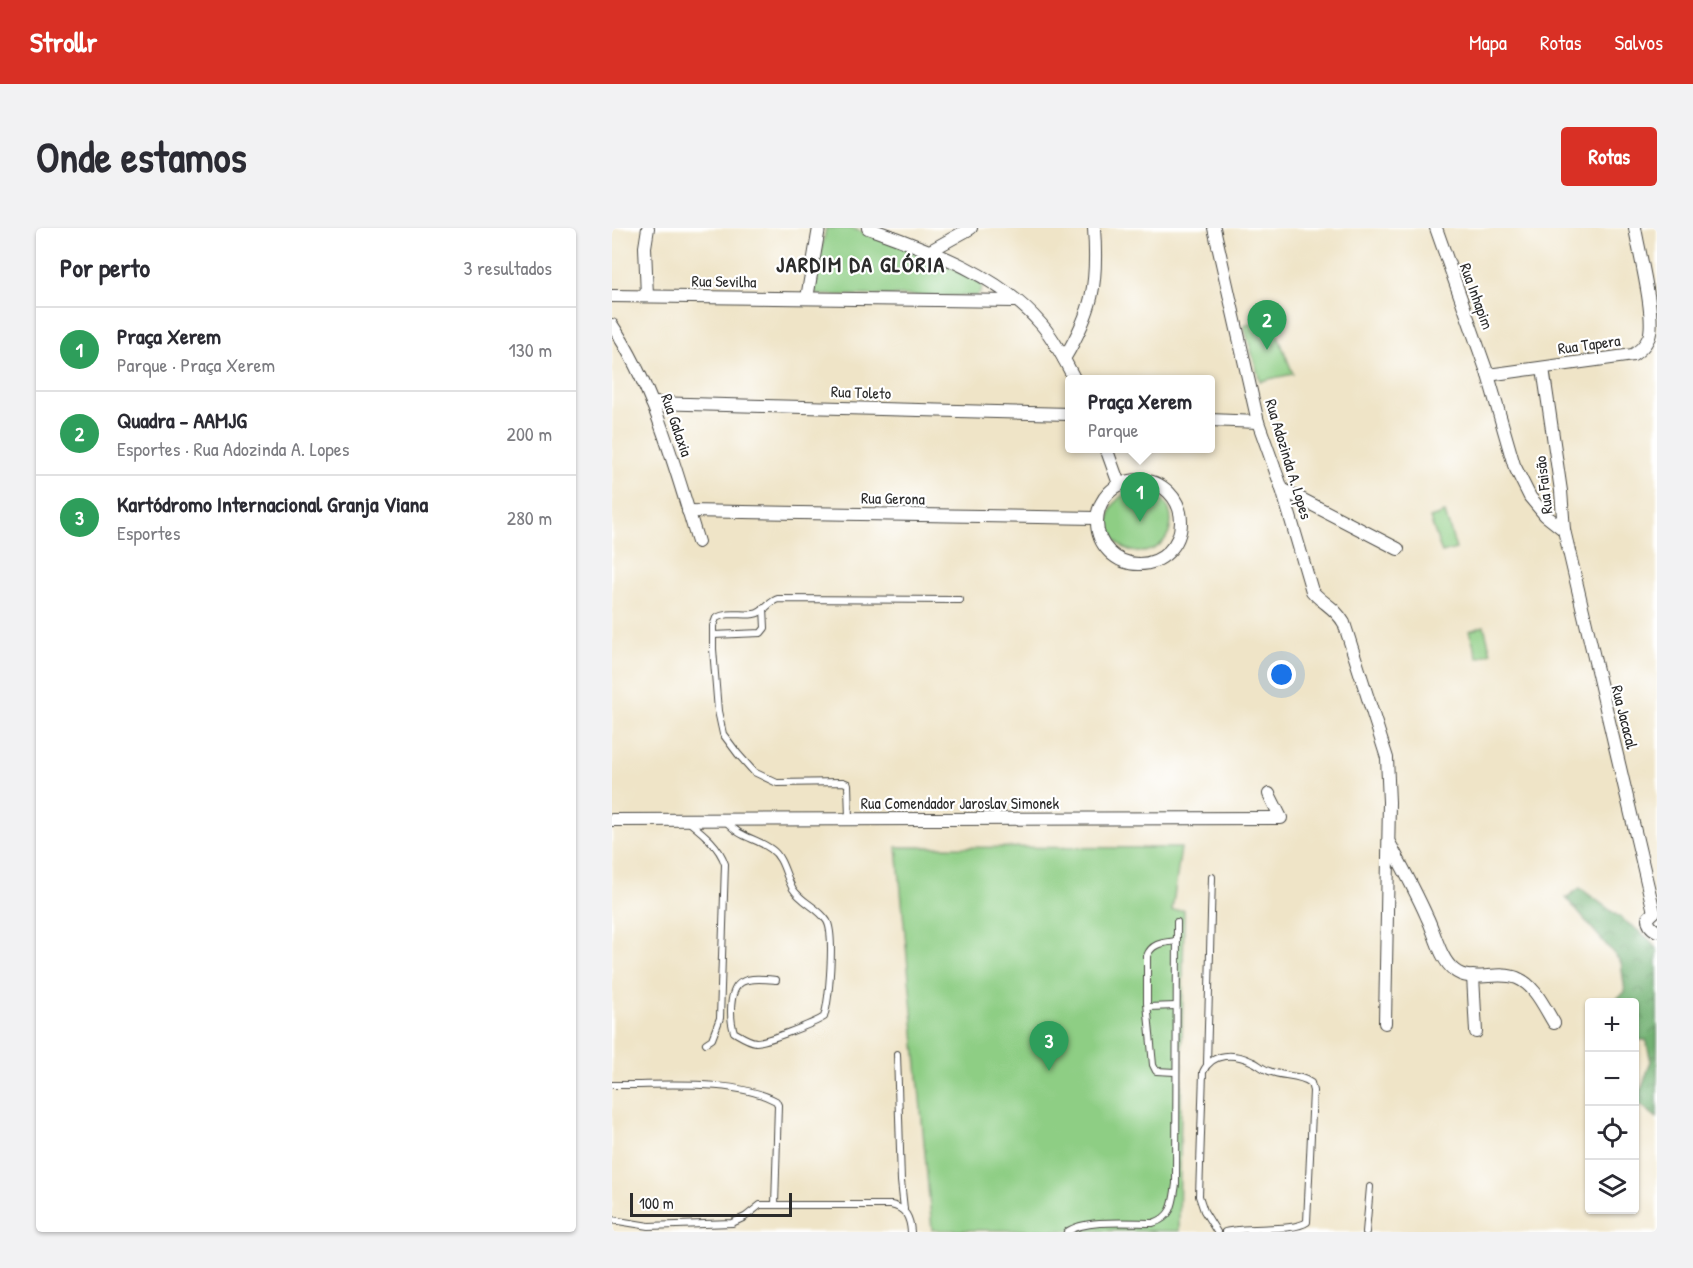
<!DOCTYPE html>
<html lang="pt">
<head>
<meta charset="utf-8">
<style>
  :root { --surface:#fff; --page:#f2f2f3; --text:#2b2b33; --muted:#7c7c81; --line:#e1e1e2; --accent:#d93025 }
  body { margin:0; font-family:"Patrick Hand",sans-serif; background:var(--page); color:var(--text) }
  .controls { position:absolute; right:18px; bottom:18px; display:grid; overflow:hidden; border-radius:6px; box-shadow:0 2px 4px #0004 }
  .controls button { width:54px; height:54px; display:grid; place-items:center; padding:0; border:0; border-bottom:2px solid var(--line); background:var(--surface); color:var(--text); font:30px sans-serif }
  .scale { position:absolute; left:18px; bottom:15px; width:162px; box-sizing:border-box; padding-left:6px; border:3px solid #2b2b2b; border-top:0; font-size:16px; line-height:21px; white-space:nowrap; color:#2b2b2b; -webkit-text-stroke:4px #fff; paint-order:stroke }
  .you { position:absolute; left:670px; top:447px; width:21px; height:21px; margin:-15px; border:4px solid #fff; border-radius:50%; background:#1a73e8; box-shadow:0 0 0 9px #1a73e833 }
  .badge { display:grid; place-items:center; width:39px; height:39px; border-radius:50%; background:var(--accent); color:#fff; font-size:20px; font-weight:700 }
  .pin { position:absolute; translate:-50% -50px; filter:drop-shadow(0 2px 3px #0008) }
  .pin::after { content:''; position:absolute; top:32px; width:21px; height:18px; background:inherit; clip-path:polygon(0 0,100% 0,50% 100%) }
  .popup { position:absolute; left:453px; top:147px; width:150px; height:78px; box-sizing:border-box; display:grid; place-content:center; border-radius:6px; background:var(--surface); filter:drop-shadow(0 2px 4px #0005); font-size:20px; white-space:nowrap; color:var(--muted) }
  .popup b { font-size:22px; color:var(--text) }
  .popup::after { content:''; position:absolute; left:50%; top:100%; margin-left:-12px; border:12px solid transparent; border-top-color:var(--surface) }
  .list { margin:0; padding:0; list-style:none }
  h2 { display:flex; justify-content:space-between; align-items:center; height:78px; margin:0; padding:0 24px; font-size:26px }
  h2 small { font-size:20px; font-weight:400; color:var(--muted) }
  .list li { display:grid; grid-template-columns:39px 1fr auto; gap:18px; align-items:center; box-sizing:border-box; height:84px; padding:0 24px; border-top:2px solid var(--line) }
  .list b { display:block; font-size:22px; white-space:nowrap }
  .list p { margin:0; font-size:20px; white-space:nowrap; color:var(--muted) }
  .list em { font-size:20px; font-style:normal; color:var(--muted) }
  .icon { flex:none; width:33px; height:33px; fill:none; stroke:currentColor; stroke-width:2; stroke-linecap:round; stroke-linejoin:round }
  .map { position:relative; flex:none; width:1045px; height:1004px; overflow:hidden; border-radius:6px }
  header { display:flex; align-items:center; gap:36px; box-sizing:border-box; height:84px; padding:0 30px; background:var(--accent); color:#fff }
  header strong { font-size:28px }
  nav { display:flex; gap:33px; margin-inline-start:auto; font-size:21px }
  .intro { display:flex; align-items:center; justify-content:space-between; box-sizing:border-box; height:144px; padding:0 36px }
  h1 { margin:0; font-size:42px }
  .button { padding:15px 27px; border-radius:6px; background:var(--accent); color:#fff; font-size:21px; font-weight:700 }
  main { display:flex; gap:36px; padding:0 36px }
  aside { flex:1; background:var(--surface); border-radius:6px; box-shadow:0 2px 4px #0004 }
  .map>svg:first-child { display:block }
</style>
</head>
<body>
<header>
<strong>Strollr</strong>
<nav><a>Mapa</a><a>Rotas</a><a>Salvos</a></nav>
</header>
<div class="intro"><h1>Onde estamos</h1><a class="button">Rotas</a></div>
<main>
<aside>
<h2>Por perto<small>3 resultados</small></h2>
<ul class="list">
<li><span class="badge" style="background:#2e9e5b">1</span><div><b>Praça Xerem</b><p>Parque · Praça Xerem</p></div><em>130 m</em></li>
<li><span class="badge" style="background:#2e9e5b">2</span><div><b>Quadra - AAMJG</b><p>Esportes · Rua Adozinda A. Lopes</p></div><em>200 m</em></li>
<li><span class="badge" style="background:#2e9e5b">3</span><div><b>Kartódromo Internacional Granja Viana</b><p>Esportes</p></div><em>280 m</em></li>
</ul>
</aside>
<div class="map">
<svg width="1045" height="1004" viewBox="0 0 1045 1004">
  <defs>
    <pattern id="forest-crowns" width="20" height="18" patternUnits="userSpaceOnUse" patternTransform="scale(1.5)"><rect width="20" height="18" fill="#72b172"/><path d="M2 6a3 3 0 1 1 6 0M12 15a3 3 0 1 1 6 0" fill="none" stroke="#5e905e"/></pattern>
  </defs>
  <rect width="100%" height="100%" fill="#fff"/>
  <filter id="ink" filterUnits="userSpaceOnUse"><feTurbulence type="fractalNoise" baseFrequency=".0167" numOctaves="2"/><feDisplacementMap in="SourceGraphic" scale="12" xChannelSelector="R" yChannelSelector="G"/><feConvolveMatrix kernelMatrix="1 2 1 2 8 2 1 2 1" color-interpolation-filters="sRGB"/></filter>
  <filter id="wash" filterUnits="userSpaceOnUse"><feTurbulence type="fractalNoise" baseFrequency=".008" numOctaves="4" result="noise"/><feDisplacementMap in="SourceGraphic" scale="24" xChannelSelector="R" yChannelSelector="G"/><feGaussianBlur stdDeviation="1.35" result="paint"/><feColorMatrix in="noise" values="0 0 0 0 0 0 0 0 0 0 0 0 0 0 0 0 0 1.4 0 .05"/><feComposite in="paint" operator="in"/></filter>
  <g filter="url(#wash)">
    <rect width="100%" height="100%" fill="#efe4c7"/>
    <!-- green -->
    <g fill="#8ece84" stroke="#5c7c58" stroke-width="1.5">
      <path d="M214 0H239L319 28 366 53 370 58 369 64 365 68 207 67 201 62Z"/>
      <path d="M658 87 681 146 648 153 632 98Z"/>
      <circle cx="528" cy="293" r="31"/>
      <path d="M833 285 844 321 830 325 818 290Z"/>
      <path d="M872 398 879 425 866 430 857 403Z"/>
      <path d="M285 619 569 620 560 683 572 682 567 1003 320 1002Z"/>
    </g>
    <!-- forest -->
    <path fill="url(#forest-crowns)" stroke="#4e6e4e" stroke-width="1.5" d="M968 660 1036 710 1045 721V890L1025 874 1039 833 1034 812H1023V774H1000L1013 764 1009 734 954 670Z"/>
  </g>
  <g filter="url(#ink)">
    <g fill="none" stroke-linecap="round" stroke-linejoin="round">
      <!-- service casing -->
      <g stroke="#484742" stroke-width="8">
        <g id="service">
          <path d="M101 407 149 405 153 400 152 380"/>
          <path d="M237 591 236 556 231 554 165 555 142 544 126 526 111 506 106 483 101 421V398L104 390C117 383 129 388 142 386 152 385 157 373 166 371L348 372"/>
          <path d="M113 592C130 612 141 608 159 621 172 630 173 648 181 661 190 675 206 679 215 693 223 707 217 773 212 789 203 795 154 814 144 814 136 813 129 808 122 804 118 792 116 761 130 754 139 749 154 751 164 752"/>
          <path d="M77 594C92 606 107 618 113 636L108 790 100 811 94 815"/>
          <path d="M536 779 564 778"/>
          <path d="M285 826 289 953 292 981"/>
          <path d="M595 836 600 649"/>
          <path d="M563 844 544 843 541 837 535 775V728C540 714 553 715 565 713"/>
          <path d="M0 857C49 858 121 850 164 873L166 877 163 977"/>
          <path d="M0 992 37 998 120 995 133 989 148 977H279C294 980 298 990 299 1004"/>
          <path d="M455 1004C473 991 518 995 541 995 561 989 561 975 564 956L565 694"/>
          <path d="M605 1004 592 983 587 968 591 844C600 824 623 825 641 834 646 836 651 841 657 843 671 849 687 846 699 855L701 863 695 994C681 1004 634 998 613 1004"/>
          <path d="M754 1004 758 959"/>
        </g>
      </g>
      <!-- minor casing -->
      <g stroke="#484742" stroke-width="14">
        <g id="minor">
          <path d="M256 0C317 22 385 45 429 96 443 112 453 133 463 152"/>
          <path d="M602 0 646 194 670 261 700 363C711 376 723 379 732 395L775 530 777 574 773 795"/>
          <path d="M824 0 876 147 902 237 918 269 933 287 952 302"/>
          <path d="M318 23 359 0"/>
          <path d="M0 68 404 73"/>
          <path d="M35 68 33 19 36 0"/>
          <path d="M195 70 207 0"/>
          <path d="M0 97C42 159 64 243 86 314"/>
          <path d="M452 131C481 82 486 56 482 0"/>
          <path d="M931 140 949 263 952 302 1042 684"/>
          <path d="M876 147 1021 127C1028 122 1033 118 1037 109 1044 89 1027 24 1023 0"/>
          <path d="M40 175 458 186"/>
          <path d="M598 192 646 194"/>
          <path d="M494 220 507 256"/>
          <circle cx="527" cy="294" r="42"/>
          <path d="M670 261 786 321"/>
          <path d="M76 283 484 290"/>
          <path d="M0 592 669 590 657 566"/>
          <path d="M778 616C791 640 804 664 815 689 823 705 828 731 842 742 858 756 886 742 905 750 923 757 932 779 942 795"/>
          <path d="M1042 684 1036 690C1036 697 1039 700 1045 703"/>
          <path d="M861 748 864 804"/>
        </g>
      </g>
      <!-- service -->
      <use href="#service" stroke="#fff" stroke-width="6"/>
      <!-- minor -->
      <use href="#minor" stroke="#fff" stroke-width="12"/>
    </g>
  </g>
  <g text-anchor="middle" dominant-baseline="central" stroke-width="4.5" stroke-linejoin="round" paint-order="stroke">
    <!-- street labels -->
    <g font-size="16" fill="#2b2b2b" stroke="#fff">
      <text transform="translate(112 53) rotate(1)">Rua Sevilha</text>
      <text transform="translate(865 68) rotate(70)">Rua Inhapim</text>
      <text transform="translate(977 116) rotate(-8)">Rua Tapera</text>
      <text transform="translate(249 164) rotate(2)">Rua Toleto</text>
      <text transform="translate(65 197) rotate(71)">Rua Galaxia</text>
      <text transform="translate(677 231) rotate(73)">Rua Adozinda A. Lopes</text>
      <text transform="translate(931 257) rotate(-97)">Rua Faisão</text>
      <text transform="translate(281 270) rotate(1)">Rua Gerona</text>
      <text transform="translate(1013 489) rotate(76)">Rua Jacacal</text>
      <text x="348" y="575">Rua Comendador Jaroslav Simonek</text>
    </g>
    <!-- district labels -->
    <g font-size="22" font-weight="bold" letter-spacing="1.5" fill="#2b2b2b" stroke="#fff">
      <text x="249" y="36">JARDIM DA GLÓRIA</text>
    </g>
  </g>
</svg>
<div class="controls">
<button>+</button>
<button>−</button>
<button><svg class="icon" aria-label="locate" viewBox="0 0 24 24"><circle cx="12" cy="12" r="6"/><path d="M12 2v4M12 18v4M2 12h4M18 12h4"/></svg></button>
<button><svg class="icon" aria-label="layers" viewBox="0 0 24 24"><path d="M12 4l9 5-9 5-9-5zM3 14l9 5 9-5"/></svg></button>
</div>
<div class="scale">100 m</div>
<div class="you"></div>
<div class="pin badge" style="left:528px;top:294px;background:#2e9e5b">1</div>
<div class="popup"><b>Praça Xerem</b>Parque</div>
<div class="pin badge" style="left:655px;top:122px;background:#2e9e5b">2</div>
<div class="pin badge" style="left:437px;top:843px;background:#2e9e5b">3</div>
</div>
</main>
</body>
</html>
